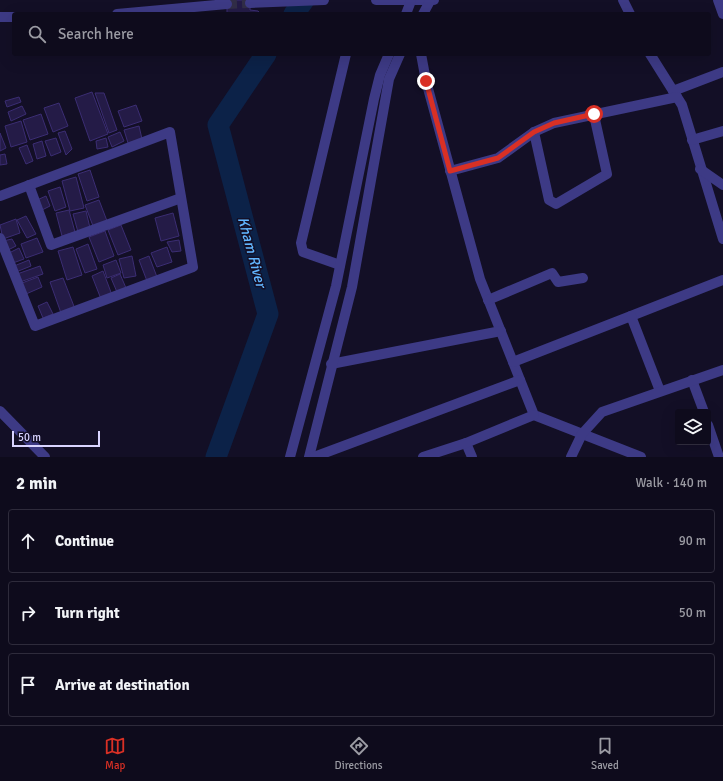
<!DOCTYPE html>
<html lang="en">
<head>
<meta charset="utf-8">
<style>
  :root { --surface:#0e0b1c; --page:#1c1929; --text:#f1f3f6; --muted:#9b9ba3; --line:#2e2b3b; --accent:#d93025 }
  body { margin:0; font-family:Signika,sans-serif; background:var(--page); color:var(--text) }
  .controls { position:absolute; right:12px; bottom:12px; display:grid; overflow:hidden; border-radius:4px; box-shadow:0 4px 16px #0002 }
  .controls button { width:36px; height:36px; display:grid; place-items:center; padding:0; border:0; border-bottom:1px solid var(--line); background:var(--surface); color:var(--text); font:20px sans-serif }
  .scale { position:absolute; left:12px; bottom:10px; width:88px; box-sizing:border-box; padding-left:4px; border:2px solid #d9d4ff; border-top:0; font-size:11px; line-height:14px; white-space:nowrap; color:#d9d4ff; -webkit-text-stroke:3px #130f26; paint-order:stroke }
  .stop { position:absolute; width:12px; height:12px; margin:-9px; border:3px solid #d93025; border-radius:50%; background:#fff }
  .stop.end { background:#d93025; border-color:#fff; box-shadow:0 1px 4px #0008 }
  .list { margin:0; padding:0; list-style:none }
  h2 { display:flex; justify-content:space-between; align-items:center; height:52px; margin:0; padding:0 16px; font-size:17px }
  h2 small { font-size:13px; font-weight:400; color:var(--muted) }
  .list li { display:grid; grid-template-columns:26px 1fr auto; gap:12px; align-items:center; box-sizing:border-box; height:64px; margin:0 8px 8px; padding:0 8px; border:1px solid var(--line); border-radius:4px }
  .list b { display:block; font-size:15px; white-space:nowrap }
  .list em { font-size:13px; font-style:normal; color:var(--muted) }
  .icon { flex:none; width:22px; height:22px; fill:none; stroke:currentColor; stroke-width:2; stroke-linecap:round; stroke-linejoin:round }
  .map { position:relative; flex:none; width:723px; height:457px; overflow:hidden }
  .search { position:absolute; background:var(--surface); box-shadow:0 4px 16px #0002; left:12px; right:12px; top:12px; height:44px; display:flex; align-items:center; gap:10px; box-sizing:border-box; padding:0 14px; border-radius:4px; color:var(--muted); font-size:15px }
  .sheet { height:268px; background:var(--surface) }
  nav { display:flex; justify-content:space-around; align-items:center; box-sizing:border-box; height:56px; border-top:1px solid var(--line); background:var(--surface); font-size:11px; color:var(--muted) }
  nav a { display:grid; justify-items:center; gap:2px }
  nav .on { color:var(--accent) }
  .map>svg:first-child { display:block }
</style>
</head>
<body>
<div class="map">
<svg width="723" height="457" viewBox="0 0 723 457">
  <rect width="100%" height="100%" fill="#130f26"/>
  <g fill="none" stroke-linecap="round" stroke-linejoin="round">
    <!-- river -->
    <g stroke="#0c2248" stroke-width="21">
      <path d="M294 14 304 0"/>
      <path d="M216 457 268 314 218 125 266 54"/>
    </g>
  </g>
  <!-- building -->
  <g fill="#241b47" stroke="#3b2d73">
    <path d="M227 0H250V10L258 11 261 14H227Z"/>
    <path d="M92 92 108 134 90 141 75 98Z"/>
    <path d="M95 93H104L117 130 109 133Z"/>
    <path d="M19 97 21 102 7 107 5 101Z"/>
    <path d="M59 103 68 126 53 132 44 108Z"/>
    <path d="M136 105 142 121 124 127 118 111Z"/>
    <path d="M22 106 26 114 11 121 8 112Z"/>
    <path d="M41 114 48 134 30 140 23 120Z"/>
    <path d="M21 121 27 142 11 147 5 126Z"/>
    <path d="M139 126 142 139 128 143 124 130Z"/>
    <path d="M65 131 72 149 66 155 58 133Z"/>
    <path d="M120 132 124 141 112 147 108 137Z"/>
    <path d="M0 133 6 148 0 151Z"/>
    <path d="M56 138 61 152 51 156 45 141Z"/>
    <path d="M106 138 108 147 97 149 96 141Z"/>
    <path d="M42 141 46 156 37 159 33 144Z"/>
    <path d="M27 145 33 161 26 164 19 148Z"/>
    <path d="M5 154 7 164 0 165V155Z"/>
    <path d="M90 170 99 197 87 201 78 174Z"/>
    <path d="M76 177 84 208 70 211 62 181Z"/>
    <path d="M60 187 66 207 55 211 48 191Z"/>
    <path d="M46 196 50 206 42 210 37 200Z"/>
    <path d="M99 200 107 221 93 226 85 205Z"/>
    <path d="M69 210 75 232 62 236 56 213Z"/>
    <path d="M86 211 90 228 78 232 73 214Z"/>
    <path d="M173 213 179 236 161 241 155 218Z"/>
    <path d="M26 216 36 234 27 238 17 220Z"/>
    <path d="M16 219 20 233 3 239 0 225Z"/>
    <path d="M121 225 131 250 118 255 108 230Z"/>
    <path d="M105 231 114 256 99 262 89 237Z"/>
    <path d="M37 238 43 252 26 258 21 244Z"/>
    <path d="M12 239 16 246 8 250 3 241Z"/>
    <path d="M179 240 181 251 172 252 167 242Z"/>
    <path d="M88 244 97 269 85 273 76 249Z"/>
    <path d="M73 247 82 275 67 280 58 251Z"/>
    <path d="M167 247 172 262 157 267 151 253Z"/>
    <path d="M19 248 24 259 13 263 9 253Z"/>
    <path d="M132 256 136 276 124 278 119 259Z"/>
    <path d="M149 256 157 277 147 281 139 260Z"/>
    <path d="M29 260 31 266 16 272 14 266Z"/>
    <path d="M116 260 121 273 107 278 103 265Z"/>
    <path d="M40 266 43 274 20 282 17 274Z"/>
    <path d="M103 271 112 295 101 299 92 276Z"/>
    <path d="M120 274 126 288 117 292 111 278Z"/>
    <path d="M38 277 42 287 26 294 22 283Z"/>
    <path d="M63 278 75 309 61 313 50 282Z"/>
    <path d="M47 302 53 314 43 318 38 306Z"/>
  </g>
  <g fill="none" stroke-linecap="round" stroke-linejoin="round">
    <!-- minor-tunnel -->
    <path stroke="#312d47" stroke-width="10" stroke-dasharray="10 5" stroke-linecap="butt" d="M227 4 250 3"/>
    <!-- minor -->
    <g stroke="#3d3a85" stroke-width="10">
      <path d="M376 0H434"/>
      <path d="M623 0 630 14"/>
      <path d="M718 0 723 14"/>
      <path d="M250 3 324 0"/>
      <path d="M117 14 227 4"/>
      <path d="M406 14 411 1"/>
      <path d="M423 14 430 1"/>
      <path d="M0 17H14"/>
      <path d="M421 54 426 81 480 279 534 415 641 457"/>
      <path d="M650 54 682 105 723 239"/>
      <path d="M673 91 723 72"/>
      <path d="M534 132 549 200 556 204 607 174 594 115"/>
      <path d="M692 140 723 131"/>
      <path d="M700 169 723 185"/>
      <path d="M450 171 498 158 534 132 554 123 677 97"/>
      <path d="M29 185 51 245 181 198"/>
      <path d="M0 196 170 132 193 267 35 326 0 238"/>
      <path d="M340 265 303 252 301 243 346 54"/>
      <path d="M488 300 552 273 558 282 583 278"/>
      <path d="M631 316 723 280"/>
      <path d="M513 362 631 316 660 391"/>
      <path d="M331 364 501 331"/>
      <path d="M692 380 704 412"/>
      <path d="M0 411 45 457"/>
      <path d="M708 425 719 457"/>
      <path d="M466 443 472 457"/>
      <path d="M290 457 336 286 374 99 380 75 389 54"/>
      <path d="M309 457 352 287 389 79 400 54"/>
      <path d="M314 457 520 380"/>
      <path d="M423 457 466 443 534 415"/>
      <path d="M571 457 582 434 602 412 723 370"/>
    </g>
  </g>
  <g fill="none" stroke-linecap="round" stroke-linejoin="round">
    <!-- route -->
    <path stroke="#d93025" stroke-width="5" d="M426 81 450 171 498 158 534 132 554 123 594 114"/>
  </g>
  <g text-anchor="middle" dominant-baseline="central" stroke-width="3" stroke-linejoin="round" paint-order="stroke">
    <!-- water labels -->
    <g font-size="15" font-style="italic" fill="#62b6ff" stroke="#130f26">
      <text transform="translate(252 252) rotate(75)">Kham River</text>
    </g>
  </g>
</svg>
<div class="controls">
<button><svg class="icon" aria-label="layers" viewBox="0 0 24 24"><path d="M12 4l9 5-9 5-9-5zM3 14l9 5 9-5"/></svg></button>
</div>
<div class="scale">50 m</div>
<div class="stop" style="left:594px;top:114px"></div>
<div class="stop end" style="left:426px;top:81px"></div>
<div class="search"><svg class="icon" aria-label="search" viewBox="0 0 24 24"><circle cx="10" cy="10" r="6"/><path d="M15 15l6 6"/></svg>Search here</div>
</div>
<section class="sheet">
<h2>2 min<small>Walk · 140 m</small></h2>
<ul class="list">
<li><svg class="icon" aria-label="ahead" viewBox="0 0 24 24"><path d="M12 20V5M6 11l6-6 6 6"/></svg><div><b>Continue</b></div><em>90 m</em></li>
<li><svg class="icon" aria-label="right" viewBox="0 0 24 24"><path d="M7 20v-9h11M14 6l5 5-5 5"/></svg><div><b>Turn right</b></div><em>50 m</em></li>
<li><svg class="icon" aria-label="arrive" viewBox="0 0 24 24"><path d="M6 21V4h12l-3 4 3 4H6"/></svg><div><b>Arrive at destination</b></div></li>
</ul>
</section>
<nav>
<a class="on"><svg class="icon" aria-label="map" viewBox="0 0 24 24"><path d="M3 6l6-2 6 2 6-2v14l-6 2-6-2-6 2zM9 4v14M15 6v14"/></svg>Map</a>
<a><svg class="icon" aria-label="directions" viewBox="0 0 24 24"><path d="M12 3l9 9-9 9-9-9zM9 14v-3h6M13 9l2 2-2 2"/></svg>Directions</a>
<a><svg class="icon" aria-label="saved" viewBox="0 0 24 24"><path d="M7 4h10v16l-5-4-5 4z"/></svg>Saved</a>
</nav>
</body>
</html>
